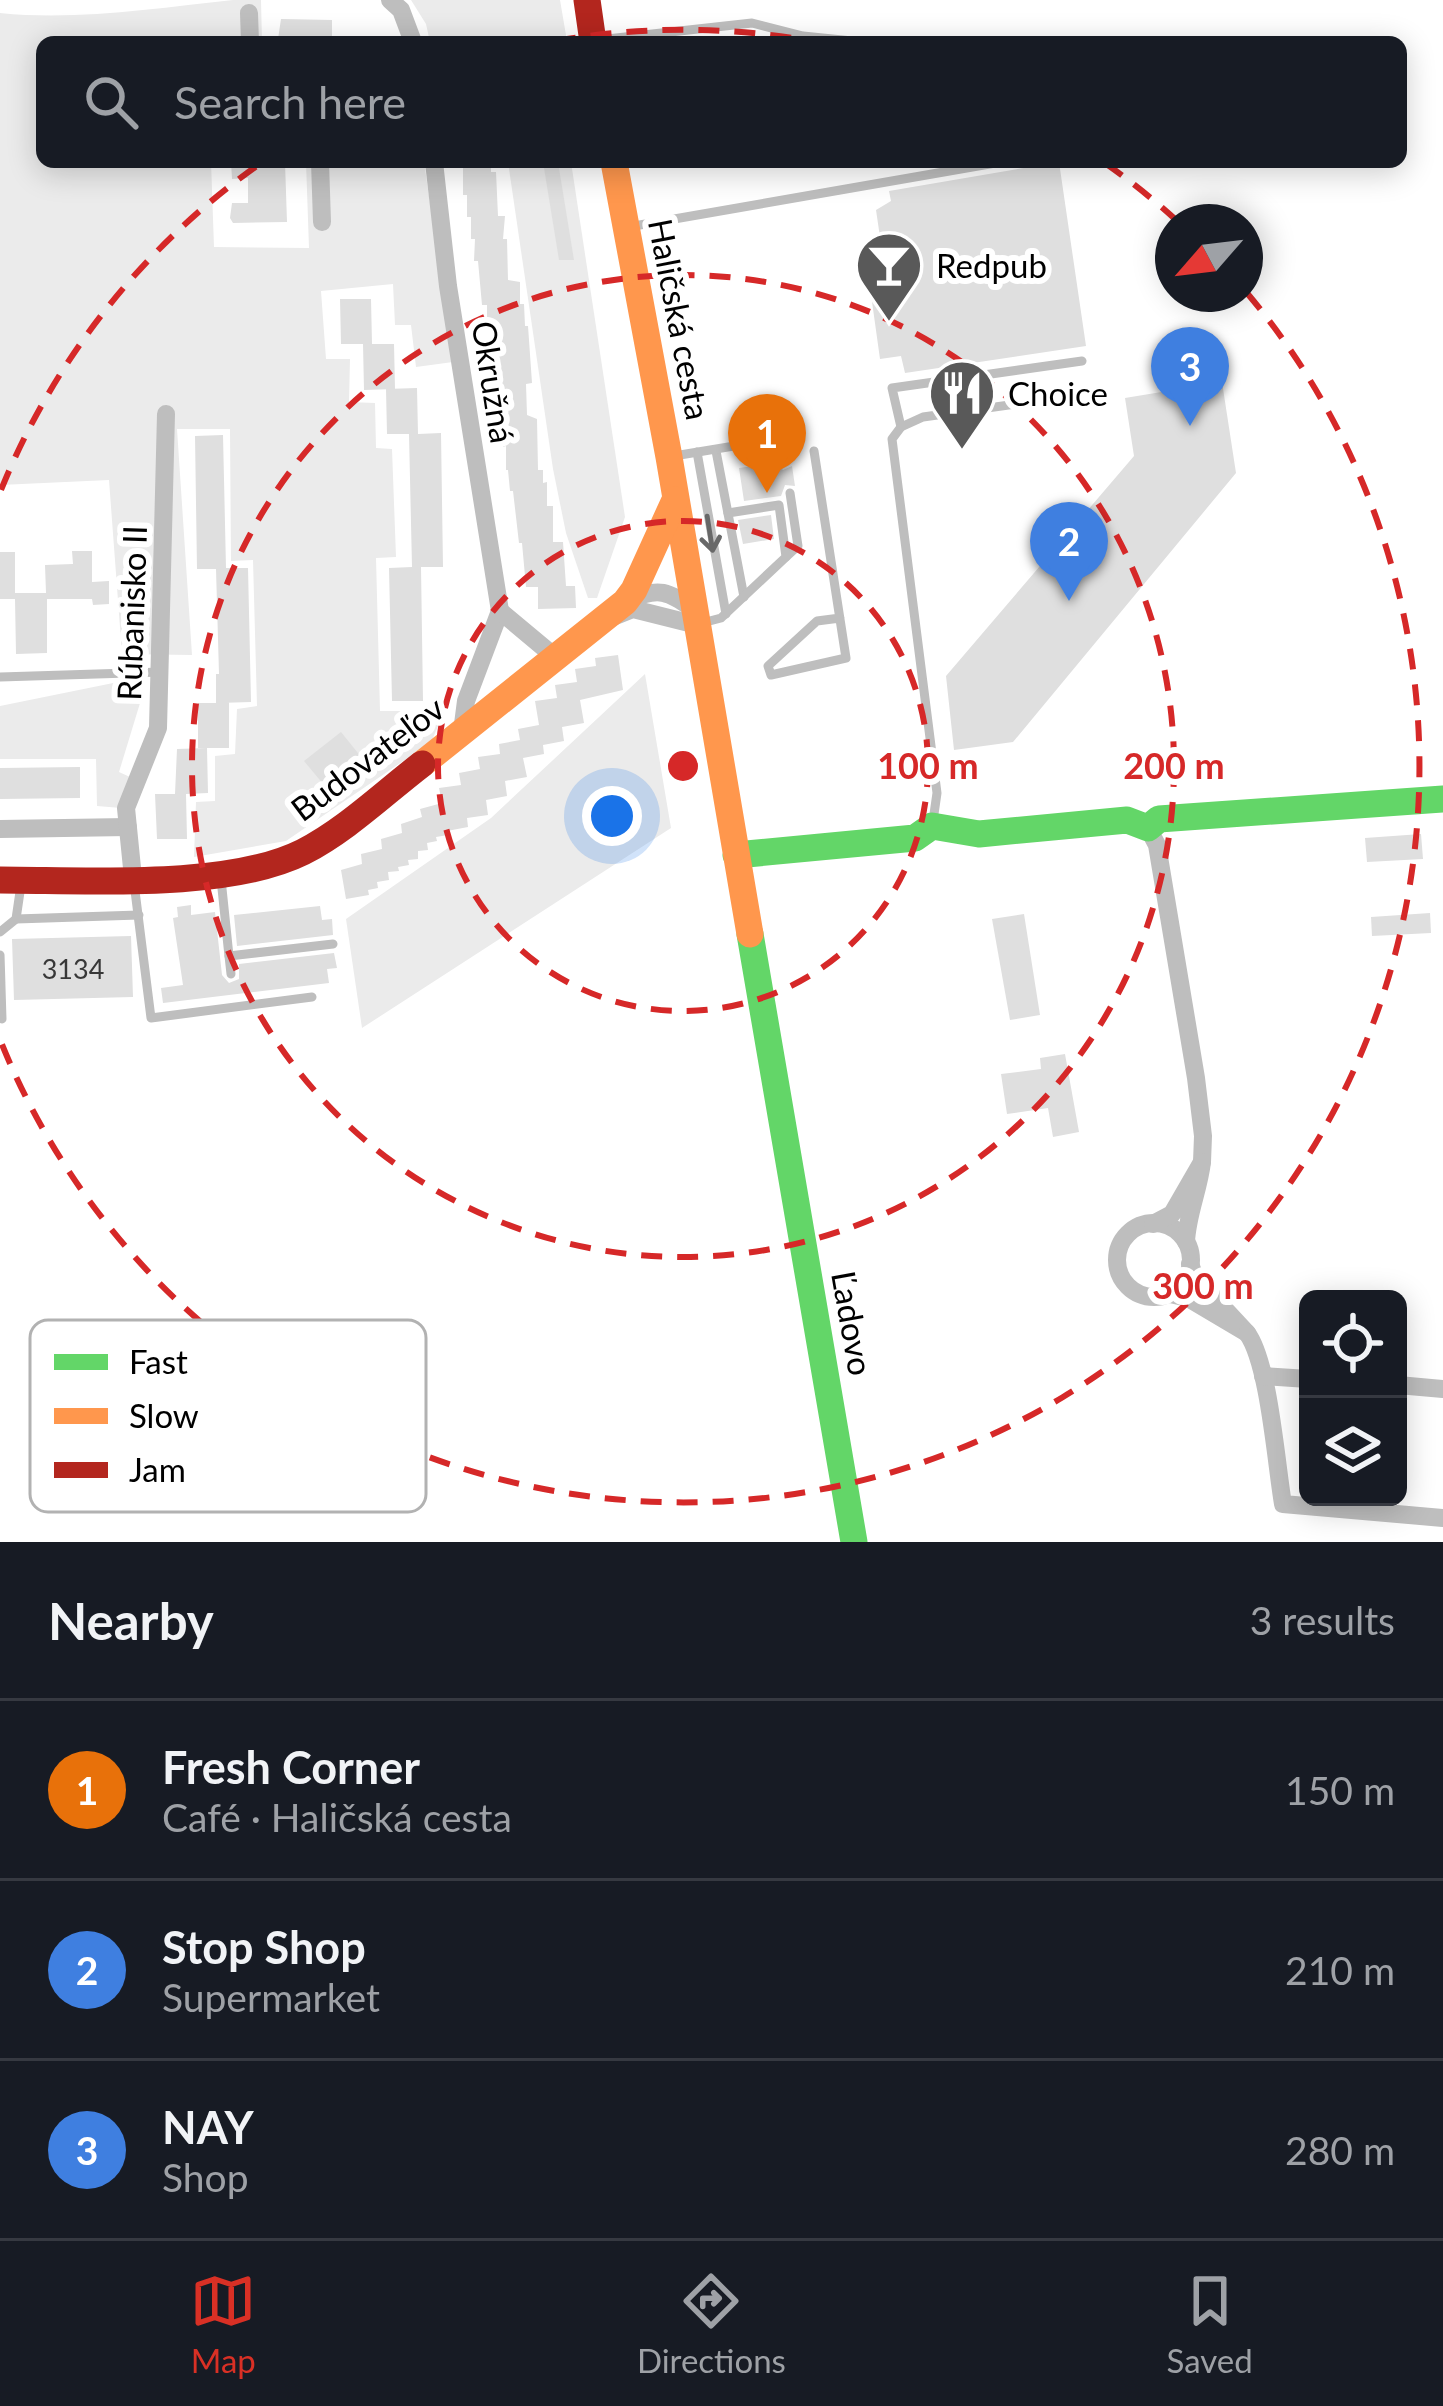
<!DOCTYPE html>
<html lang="en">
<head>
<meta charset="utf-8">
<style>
  :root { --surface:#171b24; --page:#242831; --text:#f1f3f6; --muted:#9ea1a6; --line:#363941; --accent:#d93025 }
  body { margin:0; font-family:Lato,sans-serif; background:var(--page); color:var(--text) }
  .controls { position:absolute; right:36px; bottom:36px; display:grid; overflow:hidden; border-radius:18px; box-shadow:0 6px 30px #0003 }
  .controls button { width:108px; height:108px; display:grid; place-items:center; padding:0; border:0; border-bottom:3px solid var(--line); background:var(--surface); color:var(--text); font:60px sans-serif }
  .compass { position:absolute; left:1155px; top:204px; width:108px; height:108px; border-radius:50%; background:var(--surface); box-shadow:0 6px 30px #0003; rotate:242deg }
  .you { position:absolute; left:612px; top:816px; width:42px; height:42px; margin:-30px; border:9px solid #fff; border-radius:50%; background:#1a73e8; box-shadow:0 0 0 18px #1a73e833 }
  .badge { display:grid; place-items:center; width:78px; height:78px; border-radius:50%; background:var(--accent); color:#fff; font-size:39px; font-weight:700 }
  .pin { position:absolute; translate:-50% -99px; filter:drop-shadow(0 3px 6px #0008) }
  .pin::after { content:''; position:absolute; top:63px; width:42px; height:36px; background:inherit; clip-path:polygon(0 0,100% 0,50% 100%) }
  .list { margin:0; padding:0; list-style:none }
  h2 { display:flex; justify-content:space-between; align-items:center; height:156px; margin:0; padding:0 48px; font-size:51px }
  h2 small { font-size:39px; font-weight:400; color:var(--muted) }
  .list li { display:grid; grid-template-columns:78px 1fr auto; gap:36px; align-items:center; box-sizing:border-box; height:180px; padding:0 48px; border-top:3px solid var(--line) }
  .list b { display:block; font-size:45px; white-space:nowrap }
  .list p { margin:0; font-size:39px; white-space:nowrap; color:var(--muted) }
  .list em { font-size:39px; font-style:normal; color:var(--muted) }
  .icon { flex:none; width:66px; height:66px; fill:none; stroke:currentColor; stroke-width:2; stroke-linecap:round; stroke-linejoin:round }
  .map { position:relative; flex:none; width:1443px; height:1542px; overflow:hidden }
  .search { position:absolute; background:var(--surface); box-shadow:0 6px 30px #0003; left:36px; right:36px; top:36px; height:132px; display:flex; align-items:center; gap:30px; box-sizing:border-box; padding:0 42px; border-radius:18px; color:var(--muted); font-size:45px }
  .sheet { height:696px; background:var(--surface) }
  nav { display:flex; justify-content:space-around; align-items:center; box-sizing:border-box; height:168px; border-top:3px solid var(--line); background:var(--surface); font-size:33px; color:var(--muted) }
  nav a { display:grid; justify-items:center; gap:6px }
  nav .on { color:var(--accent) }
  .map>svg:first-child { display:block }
</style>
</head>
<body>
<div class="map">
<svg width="1443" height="1542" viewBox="0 0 1443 1542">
  <rect width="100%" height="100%" fill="#fff"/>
  <!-- green -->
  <g fill="#ebebeb">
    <path d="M233 0H261L262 42H42V162H211L214 247 309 248 306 162H424L453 362 416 367 411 325H395L393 284 321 291 326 359H350L349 402 375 403 376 448 392 449 396 557 376 558 380 711H445L431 742 286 841 194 857 196 802 215 801V756L235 754 237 709 257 706 253 560 231 561 230 429H177L192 655 122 654 109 480 0 485V13C77 21 157 8 233 0Z"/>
    <path d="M411 0H560L567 41 430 42 426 24Z"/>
    <path d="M508 162H571L625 517 597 598H588L566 533 553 469Z"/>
    <path d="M645 674 671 828 362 1028 346 919 491 818Z"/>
    <path d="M128 680 144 690 119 772 130 777 121 808 97 806 96 759H0V706Z"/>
  </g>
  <!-- building -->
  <g fill="#dfdfdf">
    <path d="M281 19 332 20V39H328V42H294V39H278Z"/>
    <path d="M231 162H285L287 222 233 223 230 218 232 203H248V178L232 179Z"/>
    <path d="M463 162H491V172H496L498 216H505L503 239H507L508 280 520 282V304H524L525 326H528L532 383 526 384 527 415 537 419 538 470H543V483L547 482V506H553V542H563L566 586H575L576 608 538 609V587H526L522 543H519L513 491H510L508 470H506V446L503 447 498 415V393H495V384H493L491 327 487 319V305H482L478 261H474L475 239H471V217H467V195H463Z"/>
    <path d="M543 162H558L574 260H559Z"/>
    <path d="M1059 162 1086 346 905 373 901 356 880 359 868 273 885 271 876 210 891 201 889 191Z"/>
    <path d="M340 299H371L372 344H394L395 389 364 390 363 344H341Z"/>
    <path d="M1222 382 1236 473 1013 742 954 750 946 676 1134 456 1125 398Z"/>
    <path d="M417 388 418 434 441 433 443 567H421L423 701H392L389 568 412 567 409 434H387L386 389Z"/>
    <path d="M223 435 226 568H248L251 702 218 703 229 702V748H198V703H216V674H219L216 569H197L195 436Z"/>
    <path d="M776 463 783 470 792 466 795 486 785 485 781 496 744 501 739 468Z"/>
    <path d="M771 515 774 539 743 544 738 520Z"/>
    <path d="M72 551H92V582L109 581V604L93 605 92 599H47V653L16 654 15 599H0V552H15V593H46L45 565 73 564Z"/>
    <path d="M618 655 623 690 580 700 584 723 562 727 564 741 543 745 544 754 523 758 527 777 505 781 507 796 486 800 488 815 467 818 468 827 447 831 448 835 436 837 437 841 427 843 428 850 418 851V859L408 860 409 865 398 867 399 871 388 872 389 880 377 882 378 888 368 890 369 895 346 899 341 870 362 864 361 854 382 849 381 839 402 833 401 824 422 817 420 809 442 803 439 788 461 785 459 773 480 769 478 757 500 754 499 744 520 740 518 729 539 725 535 701 557 698 555 685 577 682 575 669 596 666 595 658Z"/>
    <path d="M341 732 370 768 334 797 304 761Z"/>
    <path d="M207 748 208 793 186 794 187 839H157L155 794H175L177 749Z"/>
    <path d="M80 767V798L0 799V768Z"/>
    <path d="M1421 834 1423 859 1367 862 1365 838Z"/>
    <path d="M191 905V915L215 912 222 975 229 983 239 979V964L334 953 337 968 327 969 329 983 163 1003 161 988 183 985 173 918 178 917 177 907Z"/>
    <path d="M320 906 322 920 332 919 333 935 237 946 234 915Z"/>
    <path d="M1430 913 1431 933 1372 936 1371 917Z"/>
    <path d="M1024 914 1040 1015 1010 1020 992 919Z"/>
    <path d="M131 936 133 997 14 1000 12 939Z"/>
    <path d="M1065 1054 1079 1132 1053 1137 1048 1108 1007 1114 1001 1074 1041 1069 1040 1058Z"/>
  </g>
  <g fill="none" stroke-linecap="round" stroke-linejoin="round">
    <!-- lane -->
    <g stroke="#bebebe" stroke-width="9">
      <path d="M598 40 752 23 803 36 862 42"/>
      <path d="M634 226 1001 162"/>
      <path d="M901 427 892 388 1082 361"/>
      <path d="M716 451 744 597"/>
      <path d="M814 451 846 658 771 675 768 666 817 621 840 618"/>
      <path d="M697 452 726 614"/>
      <path d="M674 456 782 438 785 461"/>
      <path d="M786 557 798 546 790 493"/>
      <path d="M702 623 721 618 786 557 779 505 728 513"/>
      <path d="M0 677 161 672"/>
      <path d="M933 821 937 793 892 439 901 427 923 417 1087 394"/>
      <path d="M221 879 229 956 333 944"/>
      <path d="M134 883 151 1018 312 997"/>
      <path d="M16 919 139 915"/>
      <path d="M0 932 16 919 21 885"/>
      <path d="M0 955 2 1019"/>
      <path d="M229 956 231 974"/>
    </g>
    <!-- street -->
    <g stroke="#bebebe" stroke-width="18">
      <path d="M390 0 401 10 413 42"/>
      <path d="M249 13 250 42"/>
      <path d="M320 162 322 222"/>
      <path d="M434 162 448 286 500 611 466 701 462 732"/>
      <path d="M629 600C660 586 668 592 695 610"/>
      <path d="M500 611 555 657"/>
      <path d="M613 617 633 609 697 625"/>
      <path d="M1148 828 1157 845 1196 1078 1203 1136 1202 1162"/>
      <path d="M0 829 128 827"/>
      <path d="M133 878 126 808 158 728 166 414"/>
      <circle cx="1154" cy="1260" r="37"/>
      <path d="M1153 1224 1172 1214 1202 1162C1199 1189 1187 1215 1186 1242"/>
      <path d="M1170 1294 1188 1298 1247 1333 1195 1277 1190 1264"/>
      <path d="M1247 1333C1269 1363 1276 1463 1283 1504L1443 1518"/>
      <path d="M1263 1376 1308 1379"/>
      <path d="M1398 1385 1443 1389"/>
    </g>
    <!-- fast -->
    <g stroke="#63d668" stroke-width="27">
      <path d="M736 855 915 838 932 826 979 834 1127 820 1148 828 1159 819 1443 799"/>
      <path d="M750 934 854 1542"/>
    </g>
    <!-- slow -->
    <g stroke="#ff974d" stroke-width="27">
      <path d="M614 162 669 457 750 934"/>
      <path d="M422 764 625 602 634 590 675 500"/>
    </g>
    <!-- jam -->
    <g stroke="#b3261e" stroke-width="27">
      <path d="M587 0 593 42"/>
      <path d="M0 880C85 880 227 890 303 852 346 830 383 794 422 764"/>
    </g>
  </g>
  <!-- one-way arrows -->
  <defs><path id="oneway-shaft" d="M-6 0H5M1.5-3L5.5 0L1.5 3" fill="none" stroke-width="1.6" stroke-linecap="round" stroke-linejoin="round" transform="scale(3)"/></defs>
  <use stroke="#686868" href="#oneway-shaft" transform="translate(710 534) rotate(81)"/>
  <!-- distance rings -->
  <g fill="none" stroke="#d62828" stroke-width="6" stroke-dasharray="21 15">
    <circle cx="683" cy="766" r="245"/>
    <circle cx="683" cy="766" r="491"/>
    <path d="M1 490A736 736 0 0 1 261 163M555 41A736 736 0 0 1 811 41M1105 163A736 736 0 0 1 1175 219M1247 293A736 736 0 1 1 1 1042"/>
  </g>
  <!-- icons -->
  <defs>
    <g id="bar-pin" transform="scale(3.45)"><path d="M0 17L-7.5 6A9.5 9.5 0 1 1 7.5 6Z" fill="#595959" stroke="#fff"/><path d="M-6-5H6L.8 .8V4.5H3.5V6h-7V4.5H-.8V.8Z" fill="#fff"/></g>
    <g id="restaurant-pin" transform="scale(3.45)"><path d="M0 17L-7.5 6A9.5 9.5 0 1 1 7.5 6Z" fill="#595959" stroke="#fff"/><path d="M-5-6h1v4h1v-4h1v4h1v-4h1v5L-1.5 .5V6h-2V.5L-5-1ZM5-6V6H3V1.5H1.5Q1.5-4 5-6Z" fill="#fff"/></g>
  </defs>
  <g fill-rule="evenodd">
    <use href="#bar-pin" x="889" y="265"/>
    <use href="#restaurant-pin" x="962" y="393"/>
  </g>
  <g text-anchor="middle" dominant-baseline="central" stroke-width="12" stroke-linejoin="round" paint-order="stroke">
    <!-- number labels -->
    <g font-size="27" fill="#383838">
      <text x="73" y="968">3134</text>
    </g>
    <!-- poi labels -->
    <g font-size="33" fill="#000" stroke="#fff" text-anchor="start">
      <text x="936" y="265">Redpub</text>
      <text x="1008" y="393">Choice</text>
    </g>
    <!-- street labels -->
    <g font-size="33" fill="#000" stroke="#fff">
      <text transform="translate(680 319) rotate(79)">Haličská cesta</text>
      <text transform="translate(494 382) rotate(81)">Okružná</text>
      <text transform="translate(131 613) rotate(-88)">Rúbanisko II</text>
      <text transform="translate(367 758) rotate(-37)">Budovateľov</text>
      <text transform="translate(853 1323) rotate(80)">Ľadovo</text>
    </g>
  </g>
  <!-- legend -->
  <rect x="30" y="1320" width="396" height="192" rx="18" fill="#fff" stroke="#b2b2b2" stroke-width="3"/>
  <rect x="54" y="1354" width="54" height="16" fill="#63d668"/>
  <rect x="54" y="1408" width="54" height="16" fill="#ff974d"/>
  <rect x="54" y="1462" width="54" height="16" fill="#b3261e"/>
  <g font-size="33" fill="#000">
    <text x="129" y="1374">Fast</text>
    <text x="129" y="1428">Slow</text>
    <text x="129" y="1482">Jam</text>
  </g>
  <circle cx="683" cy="766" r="18" fill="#d62828" stroke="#fff" stroke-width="6"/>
  <g font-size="36" text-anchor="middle" font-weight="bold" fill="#d62828" stroke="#fff" stroke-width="12" stroke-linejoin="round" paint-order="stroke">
    <text x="928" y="779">100 m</text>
    <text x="1174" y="779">200 m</text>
    <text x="1203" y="1299">300 m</text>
  </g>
</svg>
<div class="controls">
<button><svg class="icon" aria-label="locate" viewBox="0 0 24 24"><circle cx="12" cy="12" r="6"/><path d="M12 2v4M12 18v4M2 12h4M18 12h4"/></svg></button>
<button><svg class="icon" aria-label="layers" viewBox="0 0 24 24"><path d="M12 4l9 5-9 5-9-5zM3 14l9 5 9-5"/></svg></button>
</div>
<svg class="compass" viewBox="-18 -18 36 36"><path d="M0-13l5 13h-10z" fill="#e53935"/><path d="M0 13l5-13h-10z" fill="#9ea1a6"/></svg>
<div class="you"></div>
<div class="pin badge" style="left:767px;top:493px;background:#e8710a">1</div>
<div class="pin badge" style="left:1069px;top:601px;background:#3f7fe0">2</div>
<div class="pin badge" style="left:1190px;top:426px;background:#3f7fe0">3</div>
<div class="search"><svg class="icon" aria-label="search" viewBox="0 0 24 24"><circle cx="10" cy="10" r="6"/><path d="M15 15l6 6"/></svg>Search here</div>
</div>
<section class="sheet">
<h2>Nearby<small>3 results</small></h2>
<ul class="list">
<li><span class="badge" style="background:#e8710a">1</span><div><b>Fresh Corner</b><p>Café · Haličská cesta</p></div><em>150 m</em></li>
<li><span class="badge" style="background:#3f7fe0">2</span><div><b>Stop Shop</b><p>Supermarket</p></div><em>210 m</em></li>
<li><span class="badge" style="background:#3f7fe0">3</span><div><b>NAY</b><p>Shop</p></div><em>280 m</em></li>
</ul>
</section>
<nav>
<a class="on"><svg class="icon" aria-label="map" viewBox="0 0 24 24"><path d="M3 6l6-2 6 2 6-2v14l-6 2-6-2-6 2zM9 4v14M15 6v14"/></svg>Map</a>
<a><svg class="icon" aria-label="directions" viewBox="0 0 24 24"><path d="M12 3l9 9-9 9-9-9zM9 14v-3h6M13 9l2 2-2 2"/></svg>Directions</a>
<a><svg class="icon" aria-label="saved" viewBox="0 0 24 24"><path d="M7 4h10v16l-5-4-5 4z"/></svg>Saved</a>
</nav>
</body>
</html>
